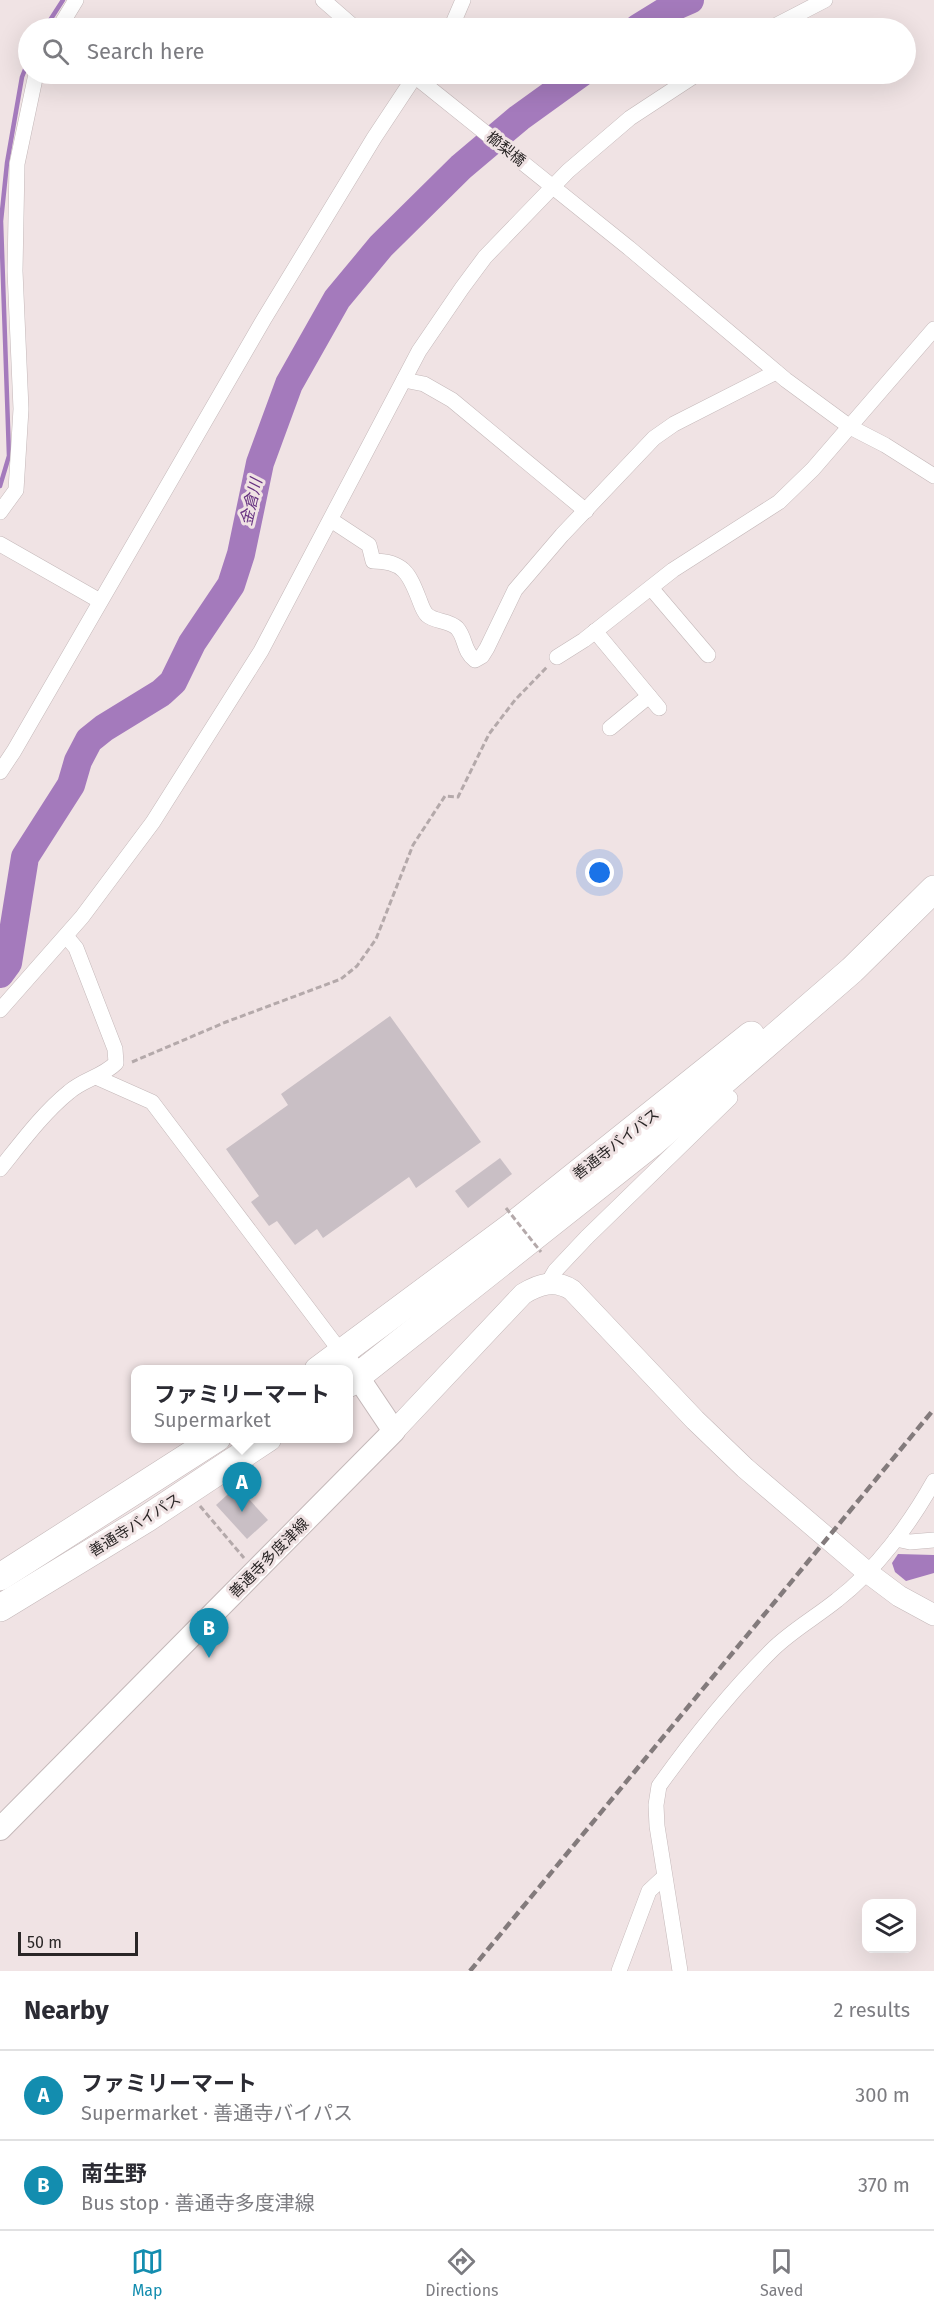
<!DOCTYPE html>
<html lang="en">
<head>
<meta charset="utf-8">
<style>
  :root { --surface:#fff; --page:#f2f2f3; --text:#2b2b33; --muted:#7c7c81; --line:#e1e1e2; --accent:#138daf }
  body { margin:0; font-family:"Fira Sans","Noto Sans JP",sans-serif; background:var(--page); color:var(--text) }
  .controls { position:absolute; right:18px; bottom:18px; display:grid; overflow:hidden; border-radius:12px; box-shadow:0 6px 24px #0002 }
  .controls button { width:54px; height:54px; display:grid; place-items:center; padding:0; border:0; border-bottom:2px solid var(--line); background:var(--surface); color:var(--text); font:30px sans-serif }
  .scale { position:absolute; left:18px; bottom:15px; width:120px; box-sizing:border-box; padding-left:6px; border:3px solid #2a2626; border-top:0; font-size:16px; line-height:21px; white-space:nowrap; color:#2a2626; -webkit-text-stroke:4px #f0e3e4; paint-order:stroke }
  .you { position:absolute; left:600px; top:873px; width:21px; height:21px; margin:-15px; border:4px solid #fff; border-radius:50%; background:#1a73e8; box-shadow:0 0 0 9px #1a73e833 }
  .badge { display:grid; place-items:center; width:39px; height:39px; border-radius:50%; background:var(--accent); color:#fff; font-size:20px; font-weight:700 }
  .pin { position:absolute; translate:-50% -50px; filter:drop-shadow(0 2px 3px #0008) }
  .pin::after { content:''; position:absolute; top:32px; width:21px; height:18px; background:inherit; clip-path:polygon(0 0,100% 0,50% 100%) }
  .popup { position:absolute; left:131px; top:1365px; width:222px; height:78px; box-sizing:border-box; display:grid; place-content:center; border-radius:12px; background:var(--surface); filter:drop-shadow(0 2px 4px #0005); font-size:20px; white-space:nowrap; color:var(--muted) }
  .popup b { font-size:22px; color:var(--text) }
  .popup::after { content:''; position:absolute; left:50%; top:100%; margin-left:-12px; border:12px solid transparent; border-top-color:var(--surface) }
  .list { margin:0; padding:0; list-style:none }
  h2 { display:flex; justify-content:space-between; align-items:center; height:78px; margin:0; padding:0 24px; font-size:26px }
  h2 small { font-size:20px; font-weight:400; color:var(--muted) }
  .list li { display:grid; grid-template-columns:39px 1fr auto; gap:18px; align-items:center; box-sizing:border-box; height:90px; padding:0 24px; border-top:2px solid var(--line) }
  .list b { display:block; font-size:22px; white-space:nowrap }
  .list p { margin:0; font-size:20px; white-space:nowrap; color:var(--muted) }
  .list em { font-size:20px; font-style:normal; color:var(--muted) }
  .icon { flex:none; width:33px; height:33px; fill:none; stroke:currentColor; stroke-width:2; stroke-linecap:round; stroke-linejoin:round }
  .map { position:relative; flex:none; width:934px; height:1971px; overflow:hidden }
  .search { position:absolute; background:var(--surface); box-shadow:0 6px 24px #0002; left:18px; right:18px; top:18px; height:66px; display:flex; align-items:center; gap:15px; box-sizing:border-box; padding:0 21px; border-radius:33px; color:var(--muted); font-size:22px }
  .sheet { height:258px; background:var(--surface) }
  nav { display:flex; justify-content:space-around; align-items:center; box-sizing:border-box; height:84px; border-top:2px solid var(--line); background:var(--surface); font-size:16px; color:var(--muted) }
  nav a { display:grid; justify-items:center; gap:3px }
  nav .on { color:var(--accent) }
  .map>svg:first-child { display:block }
</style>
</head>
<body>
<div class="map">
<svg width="934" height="1971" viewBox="0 0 934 1971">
  <rect width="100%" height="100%" fill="#f0e3e4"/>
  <!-- water -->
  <path fill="#a47abc" d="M898 1554 934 1555V1573L906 1581 895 1572 892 1563Z"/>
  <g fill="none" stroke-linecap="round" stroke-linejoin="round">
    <!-- stream -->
    <g stroke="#a47abc" stroke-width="4.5">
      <path d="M45 28 63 0"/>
      <path d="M0 486 9 456 1 221 7 163 22 77 28 62"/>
    </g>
    <!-- river -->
    <g stroke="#a47abc" stroke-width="28">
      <path d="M638 28 667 10 690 0"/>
      <path d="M0 974 8 963 25 857 71 785 78 761 89 740 104 728 161 693 173 682 192 643 231 585 241 554 260 463 289 384 337 299 381 246 461 167 519 118 580 74"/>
    </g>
  </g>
  <!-- building -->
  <g fill="#c9bfc5">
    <path d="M390 1016 481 1142 416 1188 409 1177 323 1238 317 1229 295 1245 277 1221 269 1226 251 1202 259 1196 226 1149 288 1105 281 1094Z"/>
    <path d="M500 1158 512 1174 468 1208 455 1191Z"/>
    <path d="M237 1486 268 1520 247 1539 216 1505Z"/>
  </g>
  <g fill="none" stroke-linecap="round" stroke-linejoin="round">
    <!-- street casing -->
    <g stroke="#c4b8b9" stroke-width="16">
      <g id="street">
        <path d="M323 0 355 28"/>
        <path d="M59 28 76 0"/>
        <path d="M451 28 463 0"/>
        <path d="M771 28 825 0"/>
        <path d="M412 74 629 248 786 380 850 427 885 445 934 476"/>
        <path d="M404 380 424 384 452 400 586 511"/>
        <path d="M0 512 16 490 21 409 15 271 17 164 36 74"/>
        <path d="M331 520 369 545 373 561C403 561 409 573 419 599 421 604 423 611 427 615 435 622 449 620 457 628 466 638 463 651 475 660L482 656 487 648 515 590 562 535 654 438 674 424 776 372"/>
        <path d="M0 544 100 601"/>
        <path d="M651 588 708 655"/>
        <path d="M595 631 659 708"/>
        <path d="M557 657 584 640 673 570 779 502 813 469 934 329"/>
        <path d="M610 728 649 696"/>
        <path d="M0 772 14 751 264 319 374 138 415 76"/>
        <path d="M0 1010 82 917 153 822 261 651 419 351 462 288 485 257 568 171 630 118 697 74"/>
        <path d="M98 1078 152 1102 341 1352"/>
        <path d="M0 1169C21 1143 43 1113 69 1092 84 1079 102 1077 116 1063L115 1049 76 948 66 936"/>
        <path d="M548 1283 555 1271 587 1237 730 1098"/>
        <path d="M896 1539 910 1542 934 1540"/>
        <path d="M619 1971 649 1891 664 1877"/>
        <path d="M680 1971 657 1826 656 1805 659 1786C691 1741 733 1689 772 1650 791 1631 816 1617 837 1600 876 1570 910 1524 934 1481"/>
      </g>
    </g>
    <!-- secondary casing -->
    <g stroke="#c4b8b9" stroke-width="22">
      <path id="secondary" d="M394 1431 523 1294C539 1284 555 1279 572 1290L695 1420 745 1468 867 1572 899 1596 934 1615"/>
    </g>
    <!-- primary casing -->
    <g stroke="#c4b8b9" stroke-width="24">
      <path id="primary" d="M0 1829 394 1431 341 1352"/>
    </g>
    <!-- highway casing -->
    <g stroke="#c4b8b9" stroke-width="28">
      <g id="highway">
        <path d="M318 1370 512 1226 751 1035"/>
        <path d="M348 1384 651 1144 852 970 934 889"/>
        <path d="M0 1577 217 1438"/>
        <path d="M0 1608 146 1519 268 1438"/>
      </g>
    </g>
    <!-- path -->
    <g stroke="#b4a9aa" stroke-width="3" stroke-dasharray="6 3" stroke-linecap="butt">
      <path d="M132 1062 226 1022 341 979 357 966 376 939 413 845 445 796 458 797 489 734 515 700 548 666"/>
      <path d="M200 1506 244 1558"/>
    </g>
    <!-- street -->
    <use href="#street" stroke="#fff" stroke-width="15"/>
    <!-- secondary -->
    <use href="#secondary" stroke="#fff" stroke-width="21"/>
    <!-- primary -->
    <use href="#primary" stroke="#fff" stroke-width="22"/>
    <!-- highway -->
    <use href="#highway" stroke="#fff" stroke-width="27"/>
    <!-- rail -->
    <path stroke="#837b7c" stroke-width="4.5" stroke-dasharray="9 4.5" stroke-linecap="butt" d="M470 1971 934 1409"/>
    <!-- path-bridge -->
    <path stroke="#b4a9aa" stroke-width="3" stroke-dasharray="6 3" stroke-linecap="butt" d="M506 1208 541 1252"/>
  </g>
  <g text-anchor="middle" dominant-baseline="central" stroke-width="6" stroke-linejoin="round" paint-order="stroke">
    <!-- street labels -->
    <g font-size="15" fill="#2a2626" stroke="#f0e3e4">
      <text transform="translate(506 149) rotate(39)">櫛梨橋</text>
      <text transform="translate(616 1144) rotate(-38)">善通寺バイパス</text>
      <text transform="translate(135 1525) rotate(-32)">善通寺バイパス</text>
      <text transform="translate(269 1558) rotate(-45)">善通寺多度津線</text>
    </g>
    <!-- water labels -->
    <g font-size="16" font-style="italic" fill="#653080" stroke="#f0e3e4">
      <text transform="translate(251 502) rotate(-77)">金倉川</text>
    </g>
  </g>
</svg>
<div class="controls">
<button><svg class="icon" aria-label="layers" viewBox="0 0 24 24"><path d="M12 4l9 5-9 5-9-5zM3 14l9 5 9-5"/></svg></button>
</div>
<div class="scale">50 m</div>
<div class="you"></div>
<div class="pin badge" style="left:242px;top:1512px">A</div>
<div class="popup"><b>ファミリーマート</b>Supermarket</div>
<div class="pin badge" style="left:209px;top:1658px">B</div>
<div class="search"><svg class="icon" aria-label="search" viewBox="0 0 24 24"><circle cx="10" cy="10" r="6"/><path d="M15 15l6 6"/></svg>Search here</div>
</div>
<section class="sheet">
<h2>Nearby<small>2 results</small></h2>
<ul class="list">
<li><span class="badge">A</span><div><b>ファミリーマート</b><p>Supermarket · 善通寺バイパス</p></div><em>300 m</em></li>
<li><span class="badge">B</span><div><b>南生野</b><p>Bus stop · 善通寺多度津線</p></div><em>370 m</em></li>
</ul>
</section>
<nav>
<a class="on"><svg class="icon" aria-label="map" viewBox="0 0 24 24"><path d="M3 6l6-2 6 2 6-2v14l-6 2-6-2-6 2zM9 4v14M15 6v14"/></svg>Map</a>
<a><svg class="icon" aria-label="directions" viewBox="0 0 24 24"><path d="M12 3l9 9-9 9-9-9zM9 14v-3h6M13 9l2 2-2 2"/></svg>Directions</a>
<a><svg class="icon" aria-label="saved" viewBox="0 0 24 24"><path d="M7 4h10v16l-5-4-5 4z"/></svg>Saved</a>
</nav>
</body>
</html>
